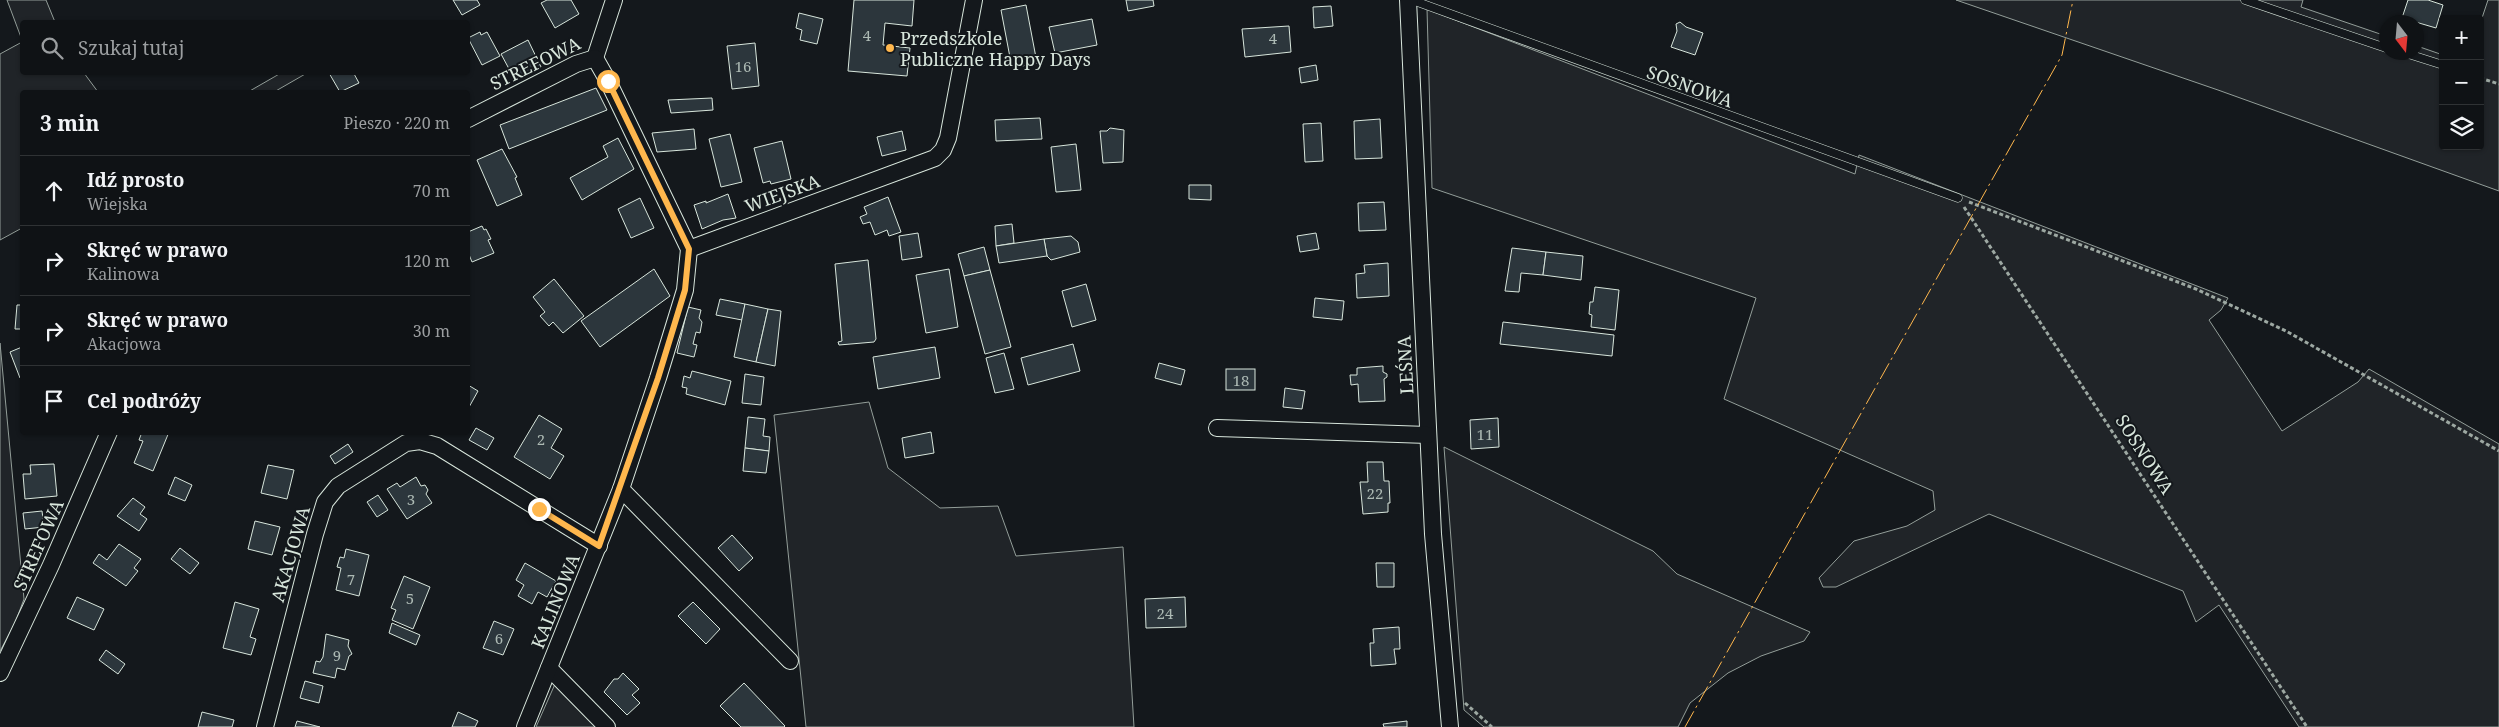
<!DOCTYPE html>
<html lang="pl">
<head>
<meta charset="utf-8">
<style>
  :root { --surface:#0f1215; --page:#181b1e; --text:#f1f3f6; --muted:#9b9ea0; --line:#2f3234 }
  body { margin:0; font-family:"Noto Serif",serif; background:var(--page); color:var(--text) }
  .controls { position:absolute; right:15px; top:15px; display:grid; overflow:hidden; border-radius:5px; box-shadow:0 1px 4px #0004 }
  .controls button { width:45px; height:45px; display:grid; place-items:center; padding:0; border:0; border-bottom:1px solid var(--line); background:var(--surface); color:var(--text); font:25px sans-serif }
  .compass { position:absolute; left:2379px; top:15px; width:45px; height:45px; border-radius:50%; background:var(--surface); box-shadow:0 1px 4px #0004; rotate:164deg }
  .stop { position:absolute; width:15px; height:15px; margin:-11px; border:4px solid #ffb74d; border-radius:50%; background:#fff }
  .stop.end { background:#ffb74d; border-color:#fff; box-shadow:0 1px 5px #0008 }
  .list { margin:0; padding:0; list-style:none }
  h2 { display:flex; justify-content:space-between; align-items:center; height:65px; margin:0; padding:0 20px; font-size:21px }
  h2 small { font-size:16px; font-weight:400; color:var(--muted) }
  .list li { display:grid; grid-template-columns:32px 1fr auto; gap:15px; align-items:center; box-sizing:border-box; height:70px; padding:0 20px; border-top:1px solid var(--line) }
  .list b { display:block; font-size:19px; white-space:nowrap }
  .list p { margin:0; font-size:16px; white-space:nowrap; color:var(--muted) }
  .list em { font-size:16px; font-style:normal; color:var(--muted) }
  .icon { flex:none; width:28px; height:28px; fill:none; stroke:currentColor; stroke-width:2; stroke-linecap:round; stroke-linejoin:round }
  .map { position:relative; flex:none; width:2499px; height:727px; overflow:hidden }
  .search { position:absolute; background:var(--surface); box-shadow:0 1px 4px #0004; left:20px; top:20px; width:450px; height:55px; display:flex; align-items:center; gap:12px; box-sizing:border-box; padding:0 18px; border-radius:5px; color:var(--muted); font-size:19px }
  .panel { position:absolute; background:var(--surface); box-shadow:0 1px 4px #0004; left:20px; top:90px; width:450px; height:345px; border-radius:5px }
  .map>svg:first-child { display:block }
</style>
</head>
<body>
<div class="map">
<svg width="2499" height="727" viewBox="0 0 2499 727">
  <rect width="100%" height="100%" fill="#14181c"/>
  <!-- green -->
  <g fill="#202428" stroke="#939e99">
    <path d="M7 0H46L55 22H22V40Z"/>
    <path d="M1956 0H2303L2301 7 2386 36V52H2416L2417 46 2443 55V146H2480V24L2488 0H2499V191L2218 90Z"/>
    <path d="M1427 9 1855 174 1859 155 2228 298 2221 310 2209 320 2282 431 2358 382 2369 369 2499 444V727H2299L2219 605 2196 622 2183 591 1989 514 1836 587H1823L1819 578 1854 541 1907 526 1935 510 1933 491 1724 399 1756 298 1432 188Z"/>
    <path d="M22 42V72L84 73 98 92H22V228L0 240V54Z"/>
    <path d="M281 73H307L274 92H248Z"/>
    <path d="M0 343 24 599 15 623 0 651Z"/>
    <path d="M869 402 888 468 940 508 998 506 1016 556 1123 547 1134 727H806L774 415Z"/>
    <path d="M1444 447 1653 551 1677 574 1810 632 1804 641 1761 656 1728 673 1690 703 1678 727H1484L1464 710Z"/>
    <path d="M555 684 596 727H536Z"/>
  </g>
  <!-- building -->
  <g fill="#2c363c" stroke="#d8e6dc">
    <path d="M453 0H477L480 5 462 15Z"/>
    <path d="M547 0H571L579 14 555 28 541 3Z"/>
    <path d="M854 0H914L912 26 885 23 883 45 910 48 907 76 848 71Z"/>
    <path d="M1126 0H1153L1154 6 1128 11Z"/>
    <path d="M2408 0H2428L2443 5 2436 28 2402 18Z"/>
    <path d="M1026 5 1037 63 1012 68 1001 10Z"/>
    <path d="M1331 6 1333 26 1314 28 1313 7Z"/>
    <path d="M799 13 823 19 817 44 800 40 802 30 796 28Z"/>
    <path d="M1092 19 1097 45 1055 53 1049 27Z"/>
    <path d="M1680 22 1686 27 1703 33 1695 55 1671 47 1677 31 1676 24Z"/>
    <path d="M1289 26 1291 52 1245 57 1242 29Z"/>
    <path d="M480 32 481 35 487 32 500 56 482 65 468 38Z"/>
    <path d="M528 40 541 67 515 80 501 54Z"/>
    <path d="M755 43 759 86 732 89 727 46Z"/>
    <path d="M1316 65 1318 80 1301 83 1299 68Z"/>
    <path d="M353 72 359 83 340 92 329 73Z"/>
    <path d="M596 88 607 110 509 149 500 125Z"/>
    <path d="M712 98 713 110 671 113 668 100Z"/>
    <path d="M1040 118 1042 139 996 141 995 120Z"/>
    <path d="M1380 119 1382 158 1355 159 1354 121Z"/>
    <path d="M1321 123 1323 161 1305 162 1303 124Z"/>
    <path d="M1110 128 1124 130 1123 162 1103 163 1100 131H1107Z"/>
    <path d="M694 129 696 149 657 152 652 133Z"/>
    <path d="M902 131 906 150 882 156 877 137Z"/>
    <path d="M730 134 742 182 721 187 709 139Z"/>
    <path d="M618 138 634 169 582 200 570 178 608 157 603 146Z"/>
    <path d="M782 141 791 179 771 184 770 181 763 183 754 148Z"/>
    <path d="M1076 144 1081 190 1056 192 1051 147Z"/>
    <path d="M502 149 517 177 515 178 522 195 497 206 477 160Z"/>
    <path d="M1189 185H1211V200L1189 199Z"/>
    <path d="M728 194 736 218 723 220 702 229 694 205 706 201V203Z"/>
    <path d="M888 197 901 232 889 236 887 230 875 235 870 222 863 224 860 217 867 214 864 207Z"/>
    <path d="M640 198 654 228 631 238 618 209Z"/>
    <path d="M1384 202 1386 230 1359 231 1358 203Z"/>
    <path d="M1012 224 1014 243 996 246 995 226Z"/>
    <path d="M482 226 484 230 486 229 491 239 488 240 494 253 472 262 468 252V232Z"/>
    <path d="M918 233 922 257 902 260 899 236Z"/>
    <path d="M1316 233 1319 249 1300 252 1297 236Z"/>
    <path d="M1071 236 1078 242 1080 252 1051 260 1047 256 1044 239Z"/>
    <path d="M1044 239 1047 256 999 263 996 246Z"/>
    <path d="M984 247 990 270 964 276 958 254Z"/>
    <path d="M1512 248 1546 252 1543 275 1521 273 1519 292 1505 291Z"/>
    <path d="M1546 252 1583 256 1581 280 1543 275Z"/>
    <path d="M868 260 876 339 874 342 839 345 838 342 842 341 835 264Z"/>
    <path d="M1388 263 1389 296 1357 298 1356 274 1365 273 1364 265Z"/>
    <path d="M654 269 670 296 600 347 581 321Z"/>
    <path d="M949 269 958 327 926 333 916 275Z"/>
    <path d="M990 270 1011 347 985 354 964 276Z"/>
    <path d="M554 279 584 316 563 333 553 322 549 326 540 316 545 312 533 297Z"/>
    <path d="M1086 284 1096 320 1072 327 1062 291Z"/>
    <path d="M1595 287 1619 290 1615 330 1591 327 1592 315 1589 314 1590 302H1593Z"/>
    <path d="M1315 298 1344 301 1342 320 1313 317Z"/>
    <path d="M720 299 745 304 742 320 716 315Z"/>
    <path d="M745 304 768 309 756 362 734 357Z"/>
    <path d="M17 305H22V329H15Z"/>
    <path d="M688 307 701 310 699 318 702 322 700 333 696 332 693 344 697 345 694 357 677 353Z"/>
    <path d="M768 309 781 311 775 366 756 362Z"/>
    <path d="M1503 322 1614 335 1612 356 1500 344Z"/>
    <path d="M1073 344 1080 371 1028 385 1021 358Z"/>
    <path d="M22 347V377L20 378 10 352Z"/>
    <path d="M935 347 940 378 878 389 873 357Z"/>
    <path d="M1004 353 1014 389 995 393 986 358Z"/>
    <path d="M1159 363 1185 370 1181 385 1155 378Z"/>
    <path d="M1383 366V372L1387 374V377L1384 379 1385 401 1359 402 1358 384 1351 385 1350 375H1357V368Z"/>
    <rect x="1226" y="369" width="29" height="21"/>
    <path d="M692 371 731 381 725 405 686 394 687 388 682 387 684 376 690 378Z"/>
    <path d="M745 374 764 377 761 405 742 403Z"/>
    <path d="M468 385 478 391 468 409Z"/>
    <path d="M1285 388 1305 391 1302 409 1283 407Z"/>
    <path d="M539 415 562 429 551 448 564 456 550 479 514 457Z"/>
    <path d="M748 417 765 419 763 436 770 437 769 451 745 448Z"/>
    <path d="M1498 418 1499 447 1471 449 1470 420Z"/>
    <path d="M476 428 494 438 487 450 469 440Z"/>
    <path d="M142 432H169L153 471 134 463 143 441 139 440Z"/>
    <path d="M931 432 934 453 905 458 902 438Z"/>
    <path d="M348 444 353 452 335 464 330 456Z"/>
    <path d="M745 448 769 451 766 473 743 471Z"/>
    <path d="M1367 462H1383L1384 481H1389L1390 503H1388V512L1363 514 1360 482H1368Z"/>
    <path d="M54 464 57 496 25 499 23 474H31L30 465Z"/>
    <path d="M268 465 294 470 287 499 261 493Z"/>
    <path d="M175 477 192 485 185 501 168 494Z"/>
    <path d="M416 477 421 486 425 485 428 490 426 494 432 503 407 519 387 489 397 483 400 487Z"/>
    <path d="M378 495 388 510 377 517 367 502Z"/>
    <path d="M133 498 145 507 140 514 147 519 139 531 117 516Z"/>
    <path d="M42 511 44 527 25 529 23 513Z"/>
    <path d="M255 521 280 527 272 555 248 549Z"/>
    <path d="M732 535 753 558 739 571 718 548Z"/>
    <path d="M119 544 141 559 134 568 138 571 126 586 93 563 99 554 107 560Z"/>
    <path d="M180 548 199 563 190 574 171 559Z"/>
    <path d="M346 549 369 555 359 596 336 590 341 568 337 567 340 557 344 558Z"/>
    <path d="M525 563 556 581 547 597 538 592 532 604 518 596 524 585 516 580Z"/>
    <path d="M1376 563H1394V587H1377Z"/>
    <path d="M404 576 430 587 413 629 392 620 396 610 391 608Z"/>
    <path d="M77 597 104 609 94 630 67 618Z"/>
    <path d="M1185 597 1186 627 1146 628 1145 599Z"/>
    <path d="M235 602 259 609 250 637 256 639 251 655 223 648Z"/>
    <path d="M693 602 720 629 706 644 678 616Z"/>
    <path d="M494 621 514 629 503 655 483 648Z"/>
    <path d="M392 623 420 635 416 645 389 633Z"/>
    <path d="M1399 627 1400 649H1394L1396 664 1371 666 1370 643H1374L1373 629Z"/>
    <path d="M326 634 349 640 348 646 352 654 349 656 345 670 337 668 335 678 313 673 316 661 320 662 323 657Z"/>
    <path d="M106 650 125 664 118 674 99 660Z"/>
    <path d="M623 673 639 689 632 695 640 703 627 715 604 692 614 679H618Z"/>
    <path d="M305 681 323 686 319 703 300 698Z"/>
    <path d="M744 683 785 726 784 727H741L720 706Z"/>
    <path d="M202 712 234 720 232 727H198Z"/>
    <path d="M458 712 478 721 475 727H452Z"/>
    <path d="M297 721 320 727H295Z"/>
    <path d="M1407 721V727H1384L1383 724Z"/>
  </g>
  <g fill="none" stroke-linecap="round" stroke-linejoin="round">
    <!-- service casing -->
    <g stroke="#d8e6dc" stroke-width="9">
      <g id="service">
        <path d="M1412 0 1958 198"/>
        <path d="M2245 0 2386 48"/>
        <path d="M2402 52 2443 65"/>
      </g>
    </g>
    <!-- minor casing -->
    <g stroke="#d8e6dc" stroke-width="18">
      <g id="minor">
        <path d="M1408 0 1433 534 1450 727"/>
        <path d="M595 58 614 0"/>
        <path d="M468 119 576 64 595 58"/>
        <path d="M689 249 935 158 943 150 948 138 974 0"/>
        <path d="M1217 428 1428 435"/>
        <path d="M621 489 790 661"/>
        <path d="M549 668 607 727"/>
        <path d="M0 673 51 565 109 432"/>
        <path d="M265 727 315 534 325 502 338 486 406 443 420 441 437 446 599 546"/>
        <path d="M525 727 621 489 658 378 685 290 689 249 608 81 595 58"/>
      </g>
    </g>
    <!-- path -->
    <g stroke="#9da8a2" stroke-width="3" stroke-dasharray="4 2.5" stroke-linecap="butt">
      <path d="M2480 78 2499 84"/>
      <path d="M1969 202 2196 289 2286 331 2499 451"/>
      <path d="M1964 207 2307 727"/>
      <path d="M1465 703 1492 727"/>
    </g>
    <!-- service -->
    <use href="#service" stroke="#14181c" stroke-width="8"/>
    <!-- minor -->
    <use href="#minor" stroke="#14181c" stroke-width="16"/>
    <!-- power -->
    <path stroke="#ffb74d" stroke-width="1" stroke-dasharray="18 4 2.5 4" stroke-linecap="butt" d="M1685 727 2062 55 2073 0"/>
  </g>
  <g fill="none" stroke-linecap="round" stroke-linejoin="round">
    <!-- route -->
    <path stroke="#ffb74d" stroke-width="6" d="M539 509 599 546 658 378 685 290 689 249 608 81"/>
  </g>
  <!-- markers -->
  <circle fill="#ffb74d" stroke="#14181c" stroke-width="2" cx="890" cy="48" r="5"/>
  <g text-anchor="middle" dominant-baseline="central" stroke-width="4" stroke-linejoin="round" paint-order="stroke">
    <!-- number labels -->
    <g font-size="15" fill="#adbab4">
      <text x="867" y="35">4</text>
      <text x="1273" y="38">4</text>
      <text x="743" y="66">16</text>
      <text x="1241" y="380">18</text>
      <text x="1485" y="434">11</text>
      <text x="541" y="439">2</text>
      <text x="1375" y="493">22</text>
      <text x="411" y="499">3</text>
      <text x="351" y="579">7</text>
      <text x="410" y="598">5</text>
      <text x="1165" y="613">24</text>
      <text x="499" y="638">6</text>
      <text x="337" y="655">9</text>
    </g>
    <!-- poi labels -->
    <g font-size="18" fill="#d8e6dc" stroke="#14181c" text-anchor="start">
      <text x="900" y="38">Przedszkole<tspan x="900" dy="21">Publiczne Happy Days</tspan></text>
    </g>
    <!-- street labels -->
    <g font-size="18" fill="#d8e6dc" stroke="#14181c">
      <text transform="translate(535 63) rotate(-26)">STREFOWA</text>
      <text transform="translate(1690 86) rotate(20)">SOSNOWA</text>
      <text transform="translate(782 193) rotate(-20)">WIEJSKA</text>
      <text transform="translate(1405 365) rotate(-93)">LEŚNA</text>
      <text transform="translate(2145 454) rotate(57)">SOSNOWA</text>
      <text transform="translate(38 545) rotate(-66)">STREFOWA</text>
      <text transform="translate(290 554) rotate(-74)">AKACJOWA</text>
      <text transform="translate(555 601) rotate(-68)">KALINOWA</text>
    </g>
  </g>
</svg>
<div class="controls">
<button>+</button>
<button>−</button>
<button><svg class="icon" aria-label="layers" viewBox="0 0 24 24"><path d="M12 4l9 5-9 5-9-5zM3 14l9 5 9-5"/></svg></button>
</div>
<svg class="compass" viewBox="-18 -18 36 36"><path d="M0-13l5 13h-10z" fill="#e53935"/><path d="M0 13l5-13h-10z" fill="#9b9ea0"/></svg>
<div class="stop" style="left:608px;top:81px"></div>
<div class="stop end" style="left:539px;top:509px"></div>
<div class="search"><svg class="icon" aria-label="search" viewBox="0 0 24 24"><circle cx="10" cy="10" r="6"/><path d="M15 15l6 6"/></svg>Szukaj tutaj</div>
<section class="panel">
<h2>3 min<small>Pieszo · 220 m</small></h2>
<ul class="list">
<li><svg class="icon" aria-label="ahead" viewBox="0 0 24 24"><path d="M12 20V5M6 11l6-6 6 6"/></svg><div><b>Idź prosto</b><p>Wiejska</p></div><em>70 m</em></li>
<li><svg class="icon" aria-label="right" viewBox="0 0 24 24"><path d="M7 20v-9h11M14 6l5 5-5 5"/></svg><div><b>Skręć w prawo</b><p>Kalinowa</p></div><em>120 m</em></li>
<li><svg class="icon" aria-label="right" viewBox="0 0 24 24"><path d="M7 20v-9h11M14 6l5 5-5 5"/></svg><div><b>Skręć w prawo</b><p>Akacjowa</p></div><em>30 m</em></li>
<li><svg class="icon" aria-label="arrive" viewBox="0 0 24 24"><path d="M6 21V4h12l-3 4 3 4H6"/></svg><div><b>Cel podróży</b></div></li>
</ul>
</section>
</div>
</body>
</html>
